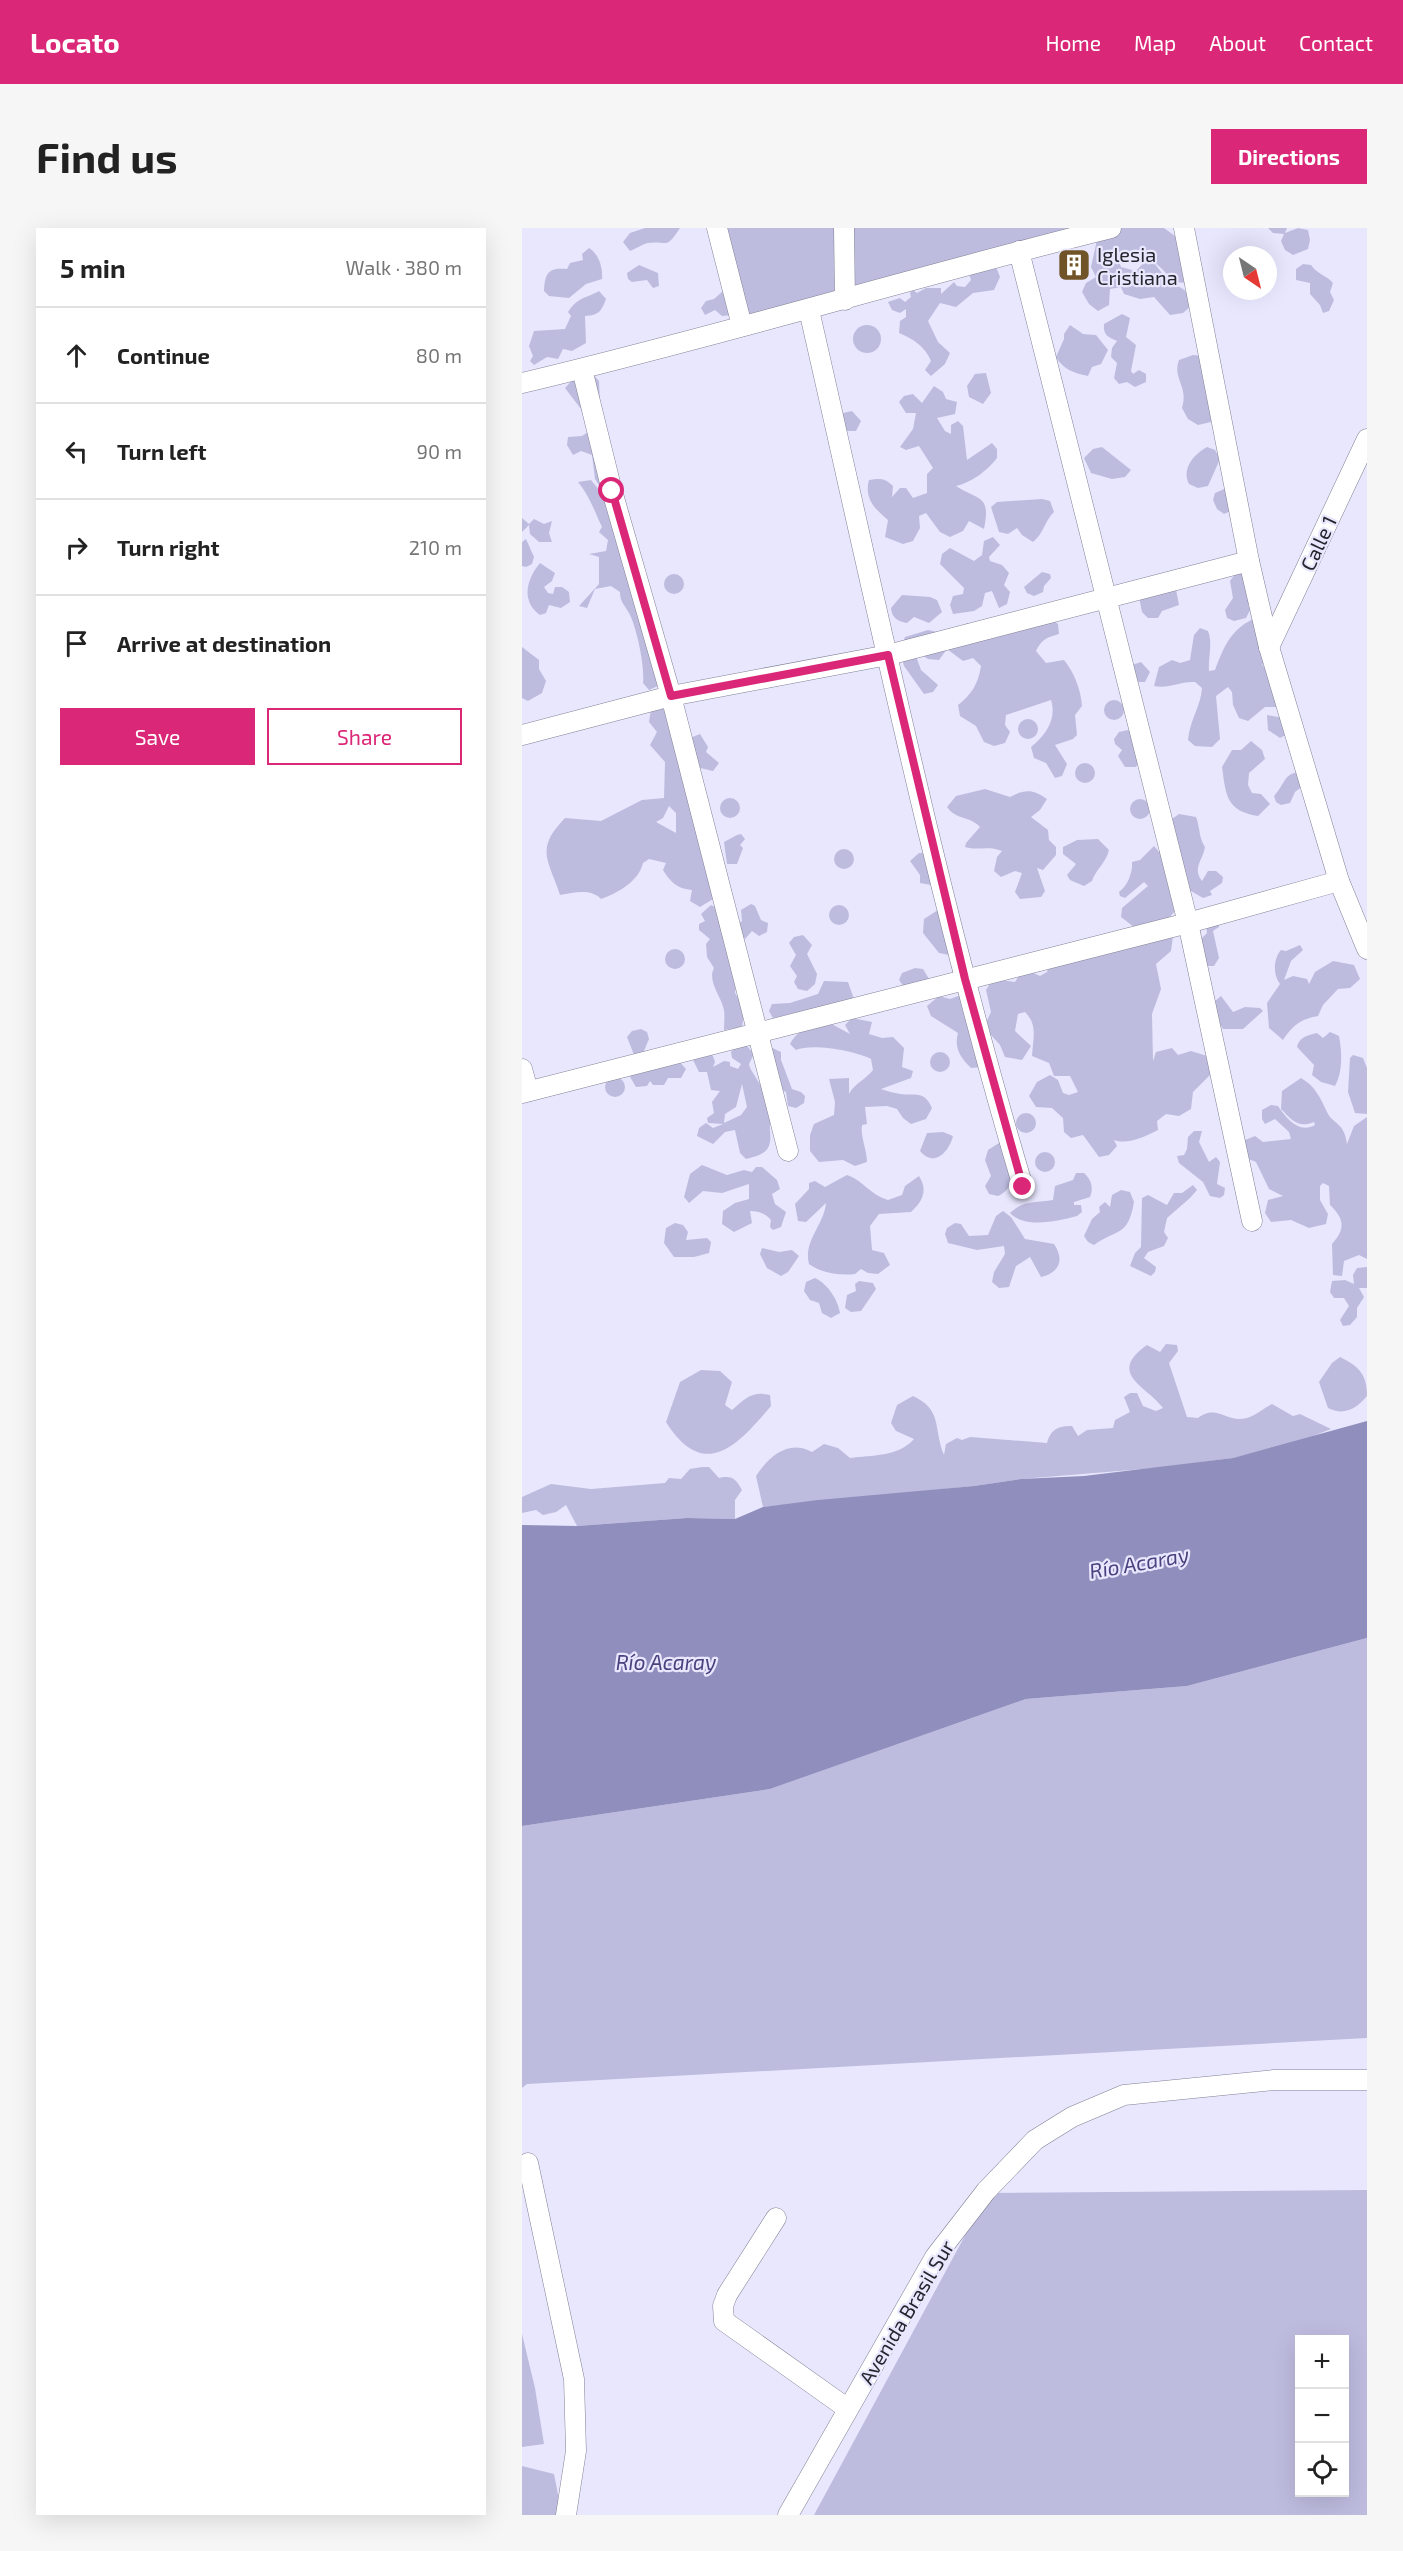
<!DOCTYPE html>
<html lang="en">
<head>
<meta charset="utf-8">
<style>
  :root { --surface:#fff; --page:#f6f6f6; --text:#222; --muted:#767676; --line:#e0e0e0; --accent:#db2777 }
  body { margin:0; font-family:"Exo 2",sans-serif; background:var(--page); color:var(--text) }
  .controls { position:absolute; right:18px; bottom:18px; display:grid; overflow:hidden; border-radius:0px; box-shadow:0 6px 24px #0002 }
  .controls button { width:54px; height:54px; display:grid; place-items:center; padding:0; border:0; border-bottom:2px solid var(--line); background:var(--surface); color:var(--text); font:30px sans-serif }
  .compass { position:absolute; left:701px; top:18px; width:54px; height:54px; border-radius:50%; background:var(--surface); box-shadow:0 6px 24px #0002; rotate:145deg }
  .stop { position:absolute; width:18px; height:18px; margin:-14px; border:4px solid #db2777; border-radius:50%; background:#fff }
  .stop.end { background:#db2777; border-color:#fff; box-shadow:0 2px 6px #0008 }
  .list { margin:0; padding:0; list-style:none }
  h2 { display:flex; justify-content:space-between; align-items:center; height:78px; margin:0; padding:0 24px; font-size:26px }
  h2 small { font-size:20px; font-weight:400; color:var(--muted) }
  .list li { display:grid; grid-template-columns:39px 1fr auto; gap:18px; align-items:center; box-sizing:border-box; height:96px; padding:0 24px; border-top:2px solid var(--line) }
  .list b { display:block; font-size:22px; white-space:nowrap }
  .list em { font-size:20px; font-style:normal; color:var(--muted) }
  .actions { display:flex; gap:12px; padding:18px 24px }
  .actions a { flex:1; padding:14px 0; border:2px solid var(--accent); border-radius:0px; text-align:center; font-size:21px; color:var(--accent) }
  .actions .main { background:var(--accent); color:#fff }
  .icon { flex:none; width:33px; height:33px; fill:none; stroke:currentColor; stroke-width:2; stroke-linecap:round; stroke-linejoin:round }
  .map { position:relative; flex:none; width:845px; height:2287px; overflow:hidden; border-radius:0px }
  header { display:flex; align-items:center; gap:36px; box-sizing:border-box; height:84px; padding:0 30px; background:var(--accent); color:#fff }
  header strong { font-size:28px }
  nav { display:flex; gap:33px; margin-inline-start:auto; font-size:21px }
  .intro { display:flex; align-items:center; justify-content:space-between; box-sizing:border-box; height:144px; padding:0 36px }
  h1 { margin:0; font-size:42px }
  .button { padding:15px 27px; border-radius:0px; background:var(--accent); color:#fff; font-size:21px; font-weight:700 }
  main { display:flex; gap:36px; padding:0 36px }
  aside { flex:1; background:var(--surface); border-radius:0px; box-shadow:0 6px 24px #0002 }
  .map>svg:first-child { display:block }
</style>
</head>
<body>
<header>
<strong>Locato</strong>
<nav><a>Home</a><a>Map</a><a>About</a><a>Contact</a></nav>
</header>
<div class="intro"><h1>Find us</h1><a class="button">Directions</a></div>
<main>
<aside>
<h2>5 min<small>Walk · 380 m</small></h2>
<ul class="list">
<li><svg class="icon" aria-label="ahead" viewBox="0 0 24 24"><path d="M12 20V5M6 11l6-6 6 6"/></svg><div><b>Continue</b></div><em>80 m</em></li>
<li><svg class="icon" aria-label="left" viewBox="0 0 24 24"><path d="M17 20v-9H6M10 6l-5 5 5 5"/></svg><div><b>Turn left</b></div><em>90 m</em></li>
<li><svg class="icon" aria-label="right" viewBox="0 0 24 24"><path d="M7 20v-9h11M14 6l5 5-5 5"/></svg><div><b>Turn right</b></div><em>210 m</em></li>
<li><svg class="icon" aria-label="arrive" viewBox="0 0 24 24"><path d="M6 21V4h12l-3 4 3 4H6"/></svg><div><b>Arrive at destination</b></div></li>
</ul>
<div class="actions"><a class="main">Save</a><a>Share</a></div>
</aside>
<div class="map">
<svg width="845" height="2287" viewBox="0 0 845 2287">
  <rect width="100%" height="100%" fill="#e8e7fe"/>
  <!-- green -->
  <g fill="#bdbcdf" fill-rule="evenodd">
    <path d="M123 0H158C143 23 146 12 126 15 120 16 114 21 108 23L101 14 108 5Z"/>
    <path d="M203 0H642L676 25 664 55 652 54C633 32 626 25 596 31L599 39 614 43 625 31 633 36 649 57C664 59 666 65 669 78L661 85 648 87 632 69 618 71 602 66 599 59 588 61 587 77 576 83 567 76 560 64 564 55 574 49 569 39 575 12 474 39 478 49 472 62 451 65 434 79 418 75 406 93 416 114 428 125 423 136 409 148 403 142 409 133C403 118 391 111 377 105L378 93 384 89V81L378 85 370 82 366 74 378 70 383 74 389 69 388 65 391 62 395 65 404 60H419V66L432 54 435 58 443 59 449 52 447 46 211 104 210 87 200 88 193 82 183 87 179 80 184 73 192 71 201 63 207 64Z"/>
    <path d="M746 0H765L763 5 776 0 786 2 788 12 786 21 771 27 763 22 759 13 762 6 751 5Z"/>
    <path d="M67 20C77 26 81 40 80 51L64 56 47 70 27 68 22 63C23 45 26 39 45 41L48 35 61 32 60 26Z"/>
    <path d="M781 36 789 37C795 46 804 47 811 55L808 64 812 72 807 83 801 85 798 77 788 66V55L774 52V41Z"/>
    <path d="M117 37 136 45 137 58 131 60 125 52 110 54 106 51 105 45Z"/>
    <path d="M77 63 84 71C79 84 77 87 63 88L64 115 50 123 41 121 36 131 25 129 12 137 8 133 11 128 7 118 12 103 43 101 49 88 46 84C57 68 63 71 77 63Z"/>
    <path d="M600 86 608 90 604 109 614 117 609 143 611 146 617 142 624 146V154L613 159 605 154 597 156 592 150 595 135 589 129 590 120 595 113C586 109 581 107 582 96Z"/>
    <circle cx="345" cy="111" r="14"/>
    <path d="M548 97 561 106 574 107 586 122 579 136 570 139 566 148C551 145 541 141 534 129L542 111V106Z"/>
    <path d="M671 127 680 128 691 150 684 166 694 173 698 182 689 194 676 197 666 191 660 180C667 159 650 150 657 132Z"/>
    <path d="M69 144 77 153 82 265 73 251 70 227 59 223 51 227 45 217 46 209 60 208 66 204 59 181 43 160 55 147Z"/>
    <path d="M464 145 469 165 461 176 447 169 445 158 453 146Z"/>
    <path d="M412 158 421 164 424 171 435 174 433 186 415 190 423 203 429 206V197L436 193 441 198 445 232 470 215 475 221V230C466 242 449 255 434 258 457 273 469 266 462 301L447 293 441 303 428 309 418 304 404 285 397 288 398 300 391 313 381 316 363 309 366 292C353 281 342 271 347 252 358 250 363 250 371 258L370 269 378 260H384L391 270 405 265V246L411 240 397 218 384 222 378 219 391 201 394 185H384L377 174 382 168 391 166 400 175Z"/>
    <path d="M330 183 339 193 334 203H323L316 191 321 185Z"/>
    <path d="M580 219 609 242 603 249 590 251 569 245 562 230 571 221Z"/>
    <path d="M685 219 693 222 698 231 686 258 676 260 667 256C659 241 672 226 685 219Z"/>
    <path d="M69 252 82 268 138 457 127 462 121 455C123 439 115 400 107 385 102 376 98 374 98 364L89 358 73 361 65 380 57 378 77 356V329L67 326 84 323 86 312 77 304 80 299C72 282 68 269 56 254Z"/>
    <path d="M709 258 718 279 702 286 695 281 691 272 693 265Z"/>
    <path d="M520 271 528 273 532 284C522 294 522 305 511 314L500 307 495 300 486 306 477 304 469 279 475 274Z"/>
    <path d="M0 290 7 296 12 291 22 296 30 293 27 305 30 314H17L8 306 7 297 0 304Z"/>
    <path d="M471 309 478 317 467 329 468 333 480 337 487 345 482 357 488 364 485 376 477 380 470 363 463 365 460 378 452 383 431 386 428 377 431 368 441 366 442 360 418 336 420 326 428 320 452 333 460 327 462 313Z"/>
    <path d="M4 311 12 329 10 336 4 339 0 338V314Z"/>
    <path d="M18 335 33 345 30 353 22 359 26 365 31 366 33 359H40L47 364 48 374 39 380 27 377 24 385 18 387C0 374 3 353 18 335Z"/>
    <path d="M721 341 733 374 726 377 728 382 724 390 712 393 705 390 703 382 711 370 708 353 713 346Z"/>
    <path d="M520 344 528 346 529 350 522 358 521 364 512 368 505 365 502 359Z"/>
    <circle cx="152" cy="356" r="10"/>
    <path d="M654 361 657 377 640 383 636 390H626L620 384 617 369Z"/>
    <path d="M380 367 408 369 415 372 420 384 407 395 392 389 385 395C375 393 370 390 369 380Z"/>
    <path d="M523 386 536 396 537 406C525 409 519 412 514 423L524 435 542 432C552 444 559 462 560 478L553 487 555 507 551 511 533 517 545 536 540 548 533 550 524 535 512 530 509 519C524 507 535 491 529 472L484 487 483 497 488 504 483 515 472 518 462 514 454 498 438 488 436 477C450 466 456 456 459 438L451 430 441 433 425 421 417 432 406 431 397 425 395 431 399 442 416 457 411 464 402 466 382 438 378 424 383 409 406 402 415 404 437 402 445 395 451 397Z"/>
    <path d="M735 389 747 436H740L763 472 754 479H743L726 493 717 490 711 477 710 464 706 459 694 468 698 511 690 519 673 518 666 512C668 491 679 478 680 460L673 454C658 453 647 461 632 458L637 439 650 432 658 435 668 432 672 407 678 400 686 403C691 416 686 428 687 443L693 442C703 416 709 401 735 389Z"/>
    <path d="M0 419 17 432V441L24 453 20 465 6 473 0 470Z"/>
    <path d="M619 434 628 444 623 454H612L610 437Z"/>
    <circle cx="592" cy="482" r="10"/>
    <path d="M149 474 168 510 178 506 186 519 184 524 197 535 191 543 174 539 196 668 178 679 168 673 170 662C156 661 148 654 141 642L144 635 127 631 121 635C117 653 96 665 79 671 68 660 52 665 38 667 27 632 12 622 43 590L79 593 120 572 142 570 143 534 128 517 135 504 127 494 129 481ZM147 578 154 585V605L134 594 141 590Z"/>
    <path d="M745 487 772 492 771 503 758 510 746 502Z"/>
    <circle cx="506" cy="501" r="10"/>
    <path d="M606 502 612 506 614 512 611 520 619 529 614 539H603L596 528 600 522 593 516 592 511 597 504Z"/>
    <path d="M729 513 740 522 743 531 727 545 726 557 730 565 739 566 748 576 736 588C704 583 704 567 700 539L710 522H719Z"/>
    <circle cx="563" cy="545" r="10"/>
    <path d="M779 544 782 557 773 564 768 575 759 577 754 574 752 568C764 555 761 545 779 544Z"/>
    <path d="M463 561 488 569C503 561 511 561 525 571L518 582 509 589 526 602 527 612 534 619V627L521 642 515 640 523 663 519 669 498 671 493 664 500 645 493 643 479 649 472 643 475 629 480 623C466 617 456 623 443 619L444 615 458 599C448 588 434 592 425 579L434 568Z"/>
    <circle cx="208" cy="580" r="10"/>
    <circle cx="618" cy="581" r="10"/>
    <path d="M657 586 674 589C678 599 677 611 683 619 681 632 670 640 680 653L686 643H694L701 649 700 655 688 663 690 667 681 670 664 660 660 630 643 596Z"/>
    <path d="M215 607 219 606 223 611 218 617 221 620 215 636H205L202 614Z"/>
    <path d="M576 611 587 622C584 635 574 641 570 653L562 658 548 652 545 647 554 636 541 626V619L555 612Z"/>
    <path d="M632 618 644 632 655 681 644 693 612 699 599 689 600 680 626 658 622 654 603 670 598 668 597 664C606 658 611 643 610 634L618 632Z"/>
    <circle cx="322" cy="631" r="10"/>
    <path d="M397 625H403L412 647 409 657 398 655V647L388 633Z"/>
    <path d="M229 676 233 678 239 692 246 695 245 704 237 708 230 703 223 711 218 708 214 698 220 693 219 682Z"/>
    <circle cx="317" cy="687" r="10"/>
    <path d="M189 677 200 683 215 748 213 765 223 781 220 799 202 802C202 795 203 788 202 782 199 768 185 753 192 740L185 729 184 716 188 711 177 702V696L183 693 179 686Z"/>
    <path d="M416 682 427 727 417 725 401 705 402 691Z"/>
    <path d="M697 692V699L691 703 697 730 692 738H686L681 732 677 713 685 705 684 697Z"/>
    <path d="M281 707 290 717 285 726 295 746 293 756 285 763 276 761 272 754 275 748 268 738 274 727 267 715 272 709Z"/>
    <path d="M651 708 649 723 634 736 639 761 630 786 631 833 634 824 650 820 656 827 669 823 685 828 692 843 671 864 669 881 657 888 644 886 635 893 636 902C623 909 605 917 592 912L595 918 587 927 577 929 561 907 549 910 542 904 541 890 530 880 514 879 507 868 515 854 528 847 536 852 541 865 547 867 556 864 548 848H532L527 835 510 828C511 810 516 797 503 784L496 786 493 803 509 818 500 832 483 829 478 817 462 799 469 784 464 762 471 751 493 754 498 746 509 744 518 748 525 744 526 740Z"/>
    <path d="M778 717 781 722 769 733 762 752 771 748 785 751 787 756 793 744 811 733 832 737 838 751 828 760 816 761 801 777 796 788C779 791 771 797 761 812L747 800 745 775 758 756C751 747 751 731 759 722L764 723Z"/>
    <circle cx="153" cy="731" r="10"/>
    <path d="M393 740 401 741 407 751 397 763 384 762 377 752 380 745Z"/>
    <path d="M302 753 326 754 332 771 251 790 247 783 250 776 268 775 296 766Z"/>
    <path d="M439 767 460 839 449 840C438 829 432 820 436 805L409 788 405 778 417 768 428 771Z"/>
    <path d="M699 768 711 784 723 779 738 780 741 783 721 801H701L687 778Z"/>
    <path d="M330 790 350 794 347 806 360 810 371 809 382 820 380 839 391 843 389 850 359 861C365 863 372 865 378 866 394 868 402 862 410 880L404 891 389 896 381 890 375 881 365 878 343 879 345 896 340 897C338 908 345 922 345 934L333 938 321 932 297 934 288 923V907L292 896 312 887 313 874 307 851 327 850V866C331 857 344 851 351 842L349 831C334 823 290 815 274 822L268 816C276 800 291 799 306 794L328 806 323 797Z"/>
    <path d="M119 801 125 804 127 811 116 837 105 809 110 803Z"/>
    <path d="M808 804 817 808C820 824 821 844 813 858L799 854 790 847 792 837 775 819C777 809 786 807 795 805L801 810Z"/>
    <path d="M223 816 232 826 227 836 228 840C236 854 247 868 249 884 250 890 247 897 248 903 250 923 243 926 224 931L218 925 213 902 203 904 191 916 175 908 177 900 184 895 191 900 201 896 186 895 185 890 192 885 190 874 198 863 189 862 185 844H177L171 832 176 826 184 824 191 828 193 834 191 839 202 833 208 834V838L216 841 219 836 210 830 209 824 214 818ZM220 856 225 879 219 887 202 895 203 886 214 879Z"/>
    <path d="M248 819 259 824V832L270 861 279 864 283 868 282 875 274 880 266 878 264 864 258 861Z"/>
    <circle cx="418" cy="834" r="10"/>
    <path d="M831 827 841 830 845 840V886L833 885 826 864 828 830Z"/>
    <path d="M155 831 164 841 159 850H146L142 857H131L128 853 125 858 114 859 107 847 141 839 146 833Z"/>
    <circle cx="93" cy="859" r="10"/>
    <path d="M779 850C793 858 798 869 805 884 811 897 822 893 825 916L832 898 845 889V1031L837 1027 822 1033 820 1048 811 1047 810 1016C824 1001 822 990 808 977L807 958 801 955 798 958V972L806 986 804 996 787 1000 769 992 749 994 743 985 746 972 761 968 747 961 734 934 724 930 723 912 733 908 741 914 769 911 767 904 753 891 743 896 740 891V882L749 877 756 878C765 891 777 906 793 897L792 894C776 901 769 891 759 881L760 863Z"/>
    <circle cx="504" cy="895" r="10"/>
    <path d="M672 903H680L677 914 687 934 694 929 698 934 695 956 703 960 702 967 698 970 688 968 681 954 657 935 655 928 662 927 665 921 666 909Z"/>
    <path d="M421 904 431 908C427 924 412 940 398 923L405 905Z"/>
    <path d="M477 915 491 925C491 942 494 960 476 968L467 966 463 958 469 948 463 932 466 922Z"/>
    <circle cx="523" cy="934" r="10"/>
    <path d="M180 937 205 947 222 942 230 944 234 939H240L255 952 258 961 250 966 253 976 264 984 259 999 251 1002 248 999 249 992C244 986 237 983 228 983L230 995 212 1004 200 996 201 983 213 975 227 971V956L200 965 181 963 167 975 162 969 168 946Z"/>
    <path d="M554 945H562C569 951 572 960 568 969L552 974V977H559L560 984 555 988C536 993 503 1001 488 985 501 972 515 975 531 972L533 958 551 952Z"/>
    <path d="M325 947C342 953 347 966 366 972L380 967 383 958 397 948C406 962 401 973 389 984L357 986 348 998 350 1022 362 1025 368 1037 356 1046 346 1045 339 1041 333 1046C318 1048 299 1045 287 1036 281 1013 302 997 304 975L284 994 276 993 273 976 287 961V955L293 953 303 959Z"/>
    <path d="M671 957 675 962 668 970 645 990 642 1004 646 1010 642 1018 626 1024 622 1030 634 1039 633 1044 629 1048 608 1038 613 1025 619 1019 620 970 626 967 645 977 652 965H660Z"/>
    <path d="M599 962 608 964 612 974C606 1009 596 1000 572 1017L566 1014 562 1008 570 991 578 984 577 979 583 974 588 979 590 967Z"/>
    <path d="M481 983 489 989 503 1011 532 1016C543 1032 537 1045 519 1049L508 1029 494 1038 487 1059 477 1060 470 1054 472 1044 483 1026 482 1018 455 1022 426 1015 423 1006 425 1000 433 995 439 996 447 1008 466 1007 474 988Z"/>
    <path d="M153 995 161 997 166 1004 164 1012 185 1010 189 1014 187 1025 172 1029H152L142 1015 144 1000Z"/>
    <path d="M240 1020 257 1024 270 1022 277 1028 266 1044 259 1048 245 1040 238 1026Z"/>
    <path d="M845 1039V1060H837L842 1069 835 1080V1089L828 1097 821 1098 818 1092 827 1078 822 1070H812L808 1064 810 1053 823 1052 832 1056 831 1047 835 1040Z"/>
    <path d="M293 1050C306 1056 316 1072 318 1085L309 1090 300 1085 297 1075 288 1072 282 1063 284 1054Z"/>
    <path d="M337 1053 351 1055 354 1061 339 1083 329 1084 323 1080 325 1067 334 1063 333 1056Z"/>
    <path d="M644 1116 655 1117 656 1123 647 1135 665 1189 676 1190C695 1175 705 1196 725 1190 733 1188 742 1180 750 1176L771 1188 778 1186 809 1201 776 1214 711 1230 634 1240 499 1251 452 1258 241 1279 234 1248C247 1228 267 1211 290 1224L302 1216 316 1220 328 1230C350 1227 376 1229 392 1211L374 1203 369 1195 375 1177 391 1168C421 1182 411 1200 422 1227L424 1216 435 1210 440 1212 448 1209 525 1215C529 1201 536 1198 550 1198L556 1208 565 1202 591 1200 593 1192 608 1184 602 1169 608 1165H615L621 1178 634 1183 641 1180C625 1158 584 1146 625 1117L638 1124Z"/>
    <path d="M818 1129C837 1138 845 1147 845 1168 834 1181 822 1188 806 1180L797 1154 810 1135Z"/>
    <path d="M179 1142 198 1143 210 1154 203 1177 210 1182C224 1170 230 1163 248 1167L249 1178C215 1218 182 1254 144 1194L158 1154Z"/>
    <path d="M180 1239H187L197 1250C210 1247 214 1251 220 1262L213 1272V1291L165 1290 55 1298 44 1277 34 1284 21 1287 14 1282 0 1285V1269L29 1256 69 1261 143 1255 147 1250 159 1251 168 1241Z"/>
    <path d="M845 1410V1810L5 1856 0 1860V1598L248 1561 504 1471 665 1458Z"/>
    <path d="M845 1962V2287H292L466 1965ZM778 2112H822V2264H778Z"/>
    <path d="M0 2106 13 2160 22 2216 0 2219Z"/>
    <path d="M0 2238 32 2246 40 2287H0Z"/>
  </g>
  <!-- water -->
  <path fill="#908ebc" d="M845 1193V1410L665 1458 504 1471 248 1561 0 1598V1297L55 1298 165 1290 213 1291 241 1279 296 1272 452 1258 499 1251 562 1248 711 1230Z"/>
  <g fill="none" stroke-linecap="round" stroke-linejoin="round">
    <!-- street casing -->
    <g stroke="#818095" stroke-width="21">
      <g id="street">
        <path d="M195 0 220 98"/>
        <path d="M322 0 323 72"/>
        <path d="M662 0 727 333 747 419 817 653 845 721"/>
        <path d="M497 23 666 695 730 993"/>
        <path d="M287 82C354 375 415 671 501 959"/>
        <path d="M60 141 90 263 149 468 266 923"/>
        <path d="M0 155C198 108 392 49 589 0"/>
        <path d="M747 419 845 211"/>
        <path d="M0 507 149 468 366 427 727 333"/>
        <path d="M0 841 6 863"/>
        <path d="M0 865 666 695 817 653"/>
        <path d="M6 1935 52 2151 54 2223 44 2287"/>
        <path d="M254 1990 205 2067 201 2078 202 2093 326 2181"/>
        <path d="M266 2287 413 2029 464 1963 513 1912 550 1889 602 1867 752 1852H845"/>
      </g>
    </g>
    <!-- street -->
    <use href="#street" stroke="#fff" stroke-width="20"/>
  </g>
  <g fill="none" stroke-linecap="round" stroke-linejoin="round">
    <!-- route -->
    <path stroke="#db2777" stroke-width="8" d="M90 263 149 468 366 427 443 751 501 959"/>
  </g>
  <!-- icons -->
  <defs>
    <g id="building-square" transform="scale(1.725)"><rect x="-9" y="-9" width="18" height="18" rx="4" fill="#705326" stroke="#e8e7fe"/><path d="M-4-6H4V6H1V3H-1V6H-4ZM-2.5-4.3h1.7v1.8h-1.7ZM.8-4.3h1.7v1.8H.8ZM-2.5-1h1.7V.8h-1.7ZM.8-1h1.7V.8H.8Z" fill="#fff"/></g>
  </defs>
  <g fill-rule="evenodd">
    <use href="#building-square" x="552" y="37"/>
  </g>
  <g text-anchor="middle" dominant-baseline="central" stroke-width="4.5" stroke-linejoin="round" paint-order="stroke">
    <!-- poi labels -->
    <g font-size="20" fill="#25252d" stroke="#e8e7fe" text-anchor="start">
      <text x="575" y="26">Iglesia<tspan x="575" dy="23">Cristiana</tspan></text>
    </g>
    <!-- street labels -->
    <g font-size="20" fill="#25252d" stroke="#e8e7fe">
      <text transform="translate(796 315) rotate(-65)">Calle 1</text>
      <text transform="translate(384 2084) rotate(-59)">Avenida Brasil Sur</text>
    </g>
    <!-- water labels -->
    <g font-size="21" font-style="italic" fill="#49427e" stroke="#e8e7fe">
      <text transform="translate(617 1334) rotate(-10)">Río Acaray</text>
      <text x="144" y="1433">Río Acaray</text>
    </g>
  </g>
</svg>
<div class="controls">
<button>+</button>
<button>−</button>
<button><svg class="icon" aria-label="locate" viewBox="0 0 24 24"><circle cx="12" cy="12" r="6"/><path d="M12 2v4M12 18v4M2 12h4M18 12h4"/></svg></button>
</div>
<svg class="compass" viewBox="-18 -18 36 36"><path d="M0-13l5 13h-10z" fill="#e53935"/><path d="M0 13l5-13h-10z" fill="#767676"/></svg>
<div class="stop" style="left:90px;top:263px"></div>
<div class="stop end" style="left:501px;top:959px"></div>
</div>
</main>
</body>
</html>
